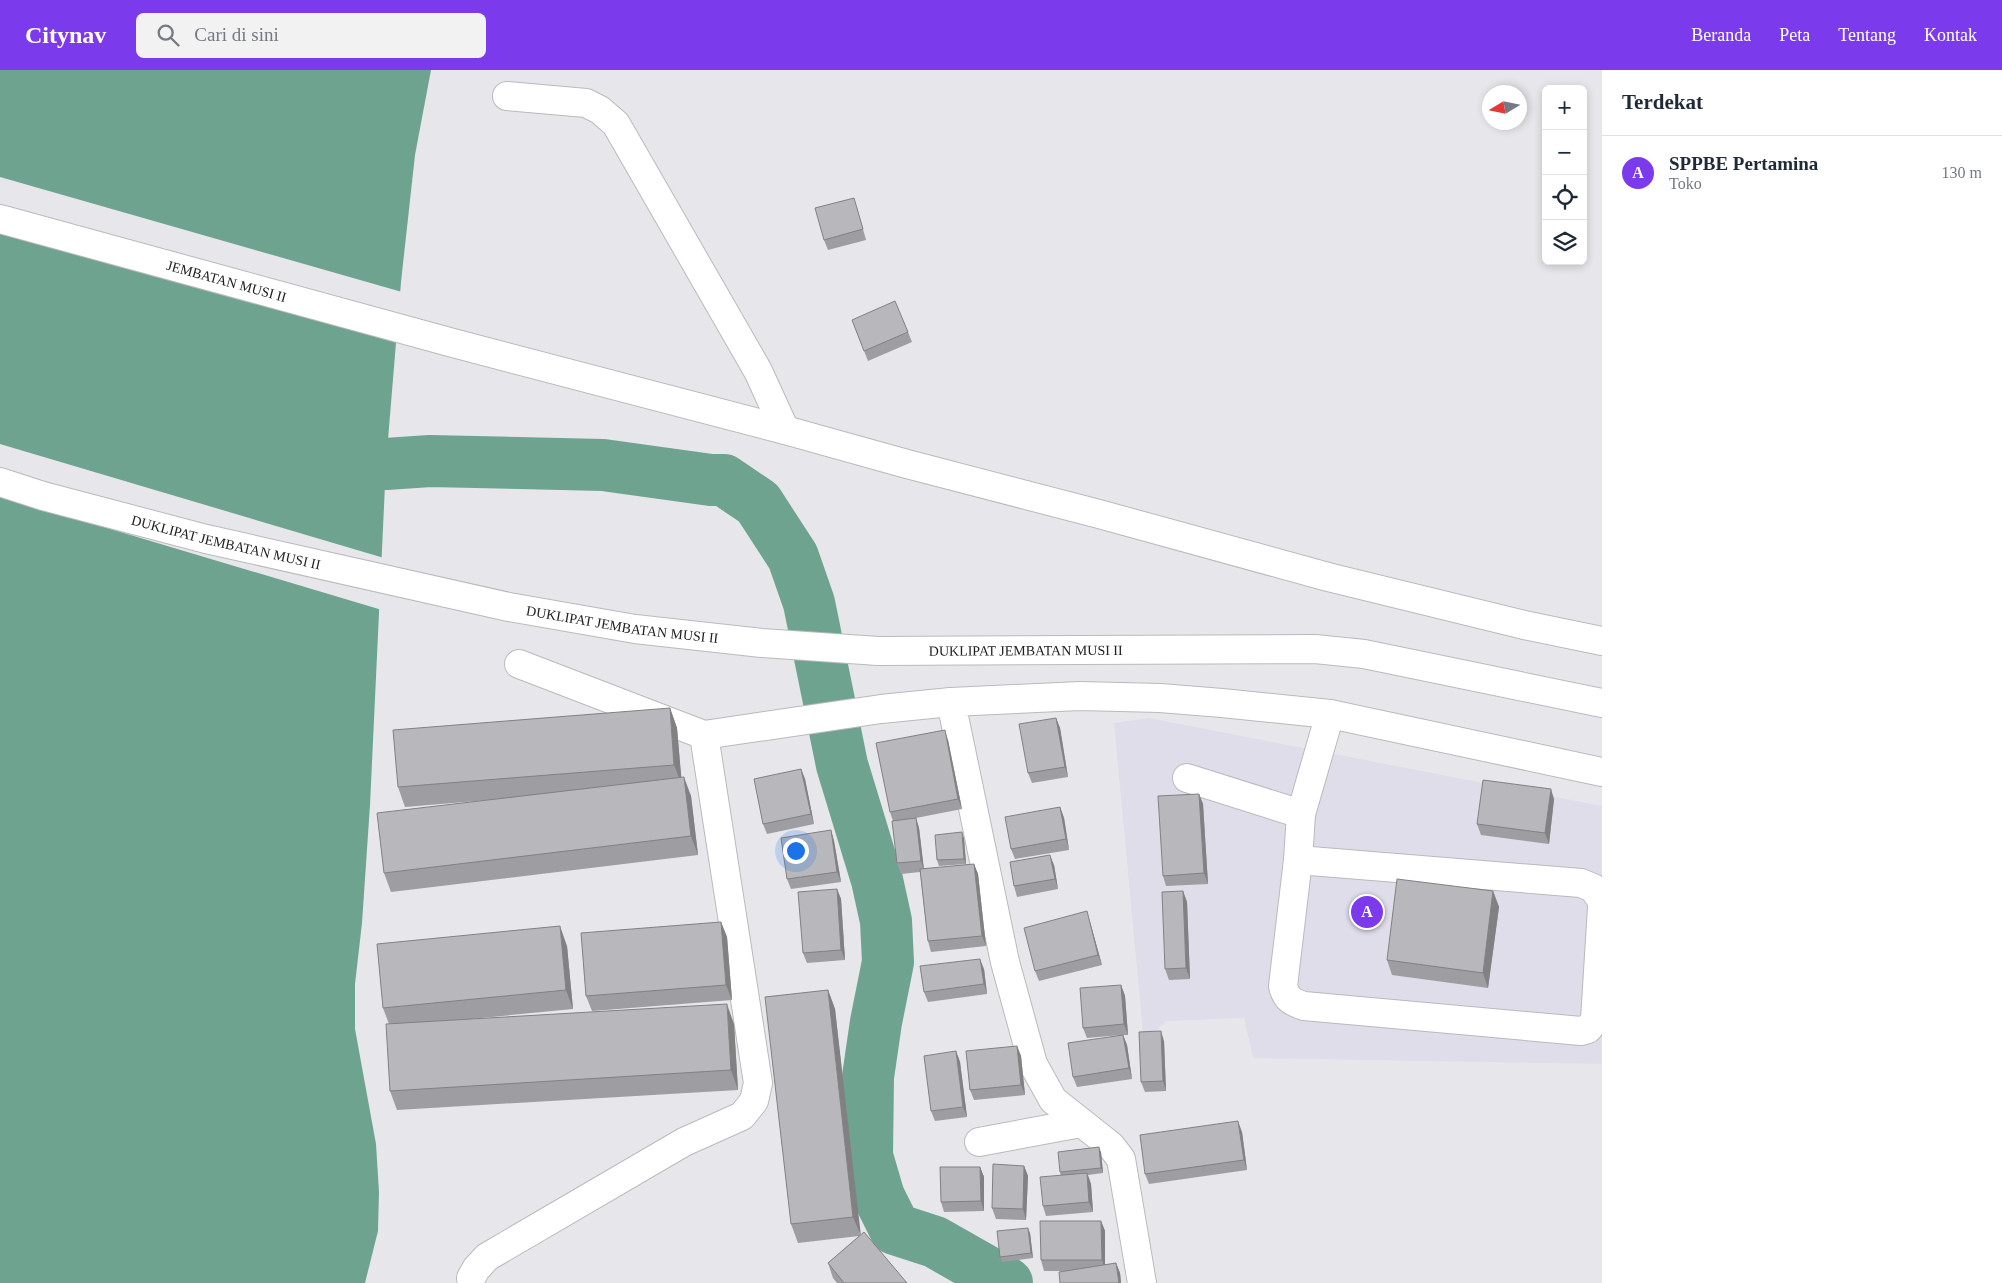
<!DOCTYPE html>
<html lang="id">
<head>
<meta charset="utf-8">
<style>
  :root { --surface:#fff; --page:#f2f2f3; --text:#1f2937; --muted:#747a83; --line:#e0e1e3; --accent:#7c3aed }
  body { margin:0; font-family:"Times New Roman",serif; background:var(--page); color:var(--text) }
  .controls { position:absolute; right:15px; top:15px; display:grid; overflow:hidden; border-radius:8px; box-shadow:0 2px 8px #0003 }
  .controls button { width:45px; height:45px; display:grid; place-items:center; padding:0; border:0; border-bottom:1px solid var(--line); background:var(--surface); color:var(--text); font:25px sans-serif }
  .compass { position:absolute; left:1482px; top:15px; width:45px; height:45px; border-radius:50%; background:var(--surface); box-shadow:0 2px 8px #0003; rotate:260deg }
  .you { position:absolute; left:795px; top:780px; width:18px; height:18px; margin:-12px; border:4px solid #fff; border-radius:50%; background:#1a73e8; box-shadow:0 0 0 8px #1a73e833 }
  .badge { display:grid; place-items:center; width:32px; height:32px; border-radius:50%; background:var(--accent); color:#fff; font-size:16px; font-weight:700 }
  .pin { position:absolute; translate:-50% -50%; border:2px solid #fff; box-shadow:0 1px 5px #0006 }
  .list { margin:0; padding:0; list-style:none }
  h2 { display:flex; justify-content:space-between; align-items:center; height:65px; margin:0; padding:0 20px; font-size:21px }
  h2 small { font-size:16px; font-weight:400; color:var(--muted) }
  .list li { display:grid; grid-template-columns:32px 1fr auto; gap:15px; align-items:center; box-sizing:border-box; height:75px; padding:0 20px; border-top:1px solid var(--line) }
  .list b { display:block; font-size:19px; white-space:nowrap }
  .list p { margin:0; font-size:16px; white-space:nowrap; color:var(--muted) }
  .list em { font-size:16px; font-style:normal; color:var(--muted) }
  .icon { flex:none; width:28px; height:28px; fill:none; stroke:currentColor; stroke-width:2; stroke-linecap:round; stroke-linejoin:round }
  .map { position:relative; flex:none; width:1602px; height:1213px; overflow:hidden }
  header { display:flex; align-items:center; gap:30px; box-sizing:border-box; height:70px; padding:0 25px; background:var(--accent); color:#fff }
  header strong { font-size:24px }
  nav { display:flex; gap:28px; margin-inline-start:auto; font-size:18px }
  .search { width:350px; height:45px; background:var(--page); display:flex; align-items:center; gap:12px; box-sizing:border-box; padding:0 18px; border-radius:8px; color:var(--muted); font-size:19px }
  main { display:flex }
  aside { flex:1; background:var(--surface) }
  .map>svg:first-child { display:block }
</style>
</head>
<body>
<header>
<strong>Citynav</strong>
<div class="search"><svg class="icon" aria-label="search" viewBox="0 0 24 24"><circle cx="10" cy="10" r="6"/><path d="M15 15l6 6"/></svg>Cari di sini</div>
<nav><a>Beranda</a><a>Peta</a><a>Tentang</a><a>Kontak</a></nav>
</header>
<main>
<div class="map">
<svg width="1602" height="1213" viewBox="0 0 1602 1213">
  <rect width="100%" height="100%" fill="#e7e7eb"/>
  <!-- built -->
  <path fill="#dfdde9" d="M1149 648 1602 736V994L1253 988 1244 948 1166 951 1144 973 1114 653Z"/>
  <!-- water -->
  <path fill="#6ea390" d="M0 0H431L415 85 401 212 386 394 370 735 362 853 355 914V959L376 1074 379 1122 378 1161 365 1213H0Z"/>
  <!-- pier -->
  <g fill="#e7e7eb">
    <path d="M0 107 402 222 399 268 0 155Z"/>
    <path d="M0 374 384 488 382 540 0 426Z"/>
  </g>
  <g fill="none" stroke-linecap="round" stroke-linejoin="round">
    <!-- river -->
    <path stroke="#6ea390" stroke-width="52" d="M386 394 430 391 603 395 711 410H724L758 433 793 487 809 533 842 695 877 810 886 851 888 892 876 952 868 1007 867 1086 879 1127 895 1159 935 1172 1007 1213"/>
    <!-- minor casing -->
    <g stroke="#bab9bd" stroke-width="30">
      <g id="minor">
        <path d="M507 26 586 33 600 40 616 54 758 301 785 360"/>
        <path d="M519 594 704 665 881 639 951 632"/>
        <path d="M1330 644 1301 744 1298 790 1283 916C1286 929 1292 932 1304 936L1581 961 1588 959 1595 950 1602 837"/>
        <path d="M1187 708 1301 744"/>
        <path d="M1298 790 1581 813 1593 818 1602 831"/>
        <path d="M979 1072 1081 1053"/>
        <path d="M471 1208 476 1199 487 1187 684 1072 742 1046 754 1031 758 1013 704 665"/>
        <path d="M1142 1213 1121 1089 1111 1076 1053 1030 1033 994 1005 892 951 632 1080 626 1160 628 1222 633 1330 644 1602 702"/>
      </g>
    </g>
    <!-- highway casing -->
    <g stroke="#bab9bd" stroke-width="30">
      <g id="highway">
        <path id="s1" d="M0 149 453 273 785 360 907 394 1099 444 1328 507 1524 555 1602 571"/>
        <path id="s2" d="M0 412 43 426 206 469 509 537 635 559 762 573 878 581 1315 579 1364 584 1602 633"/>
      </g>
    </g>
    <!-- minor -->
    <use href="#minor" stroke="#fff" stroke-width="28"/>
    <!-- highway -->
    <use href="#highway" stroke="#fff" stroke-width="28"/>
  </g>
  <!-- wall -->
  <g fill="#9e9da1">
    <path d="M857 138 866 170 828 180 824 170Z"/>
    <path d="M852 250 908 262 912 272 868 291Z"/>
    <path d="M670 638 677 658 681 707 691 726 698 785 391 822 384 803 489 730 405 737 398 717Z"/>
    <path d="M1056 648 1060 658 1068 707 1032 713 1028 703Z"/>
    <path d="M948 670 962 739 916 748 919 758 924 799 974 794 978 804 986 876 931 882 928 871 920 802 901 804 897 793 893 751 890 742Z"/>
    <path d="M801 699 805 709 814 754 767 764 763 754Z"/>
    <path d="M1199 724 1203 734 1208 814 1166 816 1163 806Z"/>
    <path d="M1554 729 1549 774 1481 765 1477 754Z"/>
    <path d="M1060 737 1064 748 1069 780 1015 789 1011 779Z"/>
    <path d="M831 760 834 771 841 812 791 819 787 809Z"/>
    <path d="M964 768 966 794 939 796 937 790Z"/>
    <path d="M1054 795 1058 819 1017 827 1014 816Z"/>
    <path d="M837 819 841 829 845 890 807 893 803 883Z"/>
    <path d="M1183 821 1187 832 1190 909 1169 910 1165 899Z"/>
    <path d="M1493 821 1499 837 1488 918 1392 905 1387 890Z"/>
    <path d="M721 852 727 867 732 930 592 941 586 926Z"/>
    <path d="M1090 852 1102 895 1039 911 1035 901Z"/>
    <path d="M567 876 573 939 471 949 734 954 738 1020 397 1040 390 1021 389 954 383 938Z"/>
    <path d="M984 899 987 924 928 932 924 922Z"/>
    <path d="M1121 915 1125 926 1128 965H1123L1127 975 1132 1009 1077 1017 1073 1007 1121 965 1087 968 1083 958Z"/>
    <path d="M828 920 835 939 860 1165 907 1213H837L833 1208 828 1193 859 1166 798 1173 791 1154Z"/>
    <path d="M1164 971 1166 1021 1145 1022 1141 1012Z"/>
    <path d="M1017 976 1021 986 1025 1025 974 1030 970 1020Z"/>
    <path d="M956 981 960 992 967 1047 935 1051 931 1041Z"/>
    <path d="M1242 1062 1247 1100 1149 1114 1145 1104Z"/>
    <path d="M1101 1082 1103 1103 1088 1105 1091 1114 1093 1142 1046 1146 1043 1136 1061 1106 1060 1102Z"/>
    <path d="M1024 1096 1028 1106 1026 1150 996 1149 992 1138Z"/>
    <path d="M980 1097 984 1107V1141L944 1142 941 1132Z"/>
    <path d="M1101 1151 1105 1161V1195L1116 1193 1120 1203 1121 1213H1060L1068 1201H1044L1041 1190Z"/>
    <path d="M1030 1163 1033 1188 1002 1192 1000 1187Z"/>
  </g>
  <!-- shaded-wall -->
  <g fill="#818083">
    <path d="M670 638 677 658 682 715 674 695Z"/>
    <path d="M1056 648 1060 658 1068 707 1065 697Z"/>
    <path d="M945 660 948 670 962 739 958 729Z"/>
    <path d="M801 699 805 709 814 754 811 744Z"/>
    <path d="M684 707 691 726 698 785 691 766Z"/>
    <path d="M1551 719 1554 729 1549 774 1545 763Z"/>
    <path d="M1199 724 1203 734 1208 814 1204 803Z"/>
    <path d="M1060 737 1064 748 1069 780 1066 769Z"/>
    <path d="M916 748 919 758 924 801 921 791Z"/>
    <path d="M831 760 834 771 841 812 837 802Z"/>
    <path d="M962 762 964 768 966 794 964 789Z"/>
    <path d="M1050 785 1054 795 1058 819 1055 809Z"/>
    <path d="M974 794 978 804 986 876 982 866Z"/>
    <path d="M837 819 841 829 845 890 841 880Z"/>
    <path d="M1183 821 1187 832 1190 909 1186 898Z"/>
    <path d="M1493 821 1499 837 1488 918 1483 903Z"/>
    <path d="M1087 841 1090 852 1102 895 1098 885Z"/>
    <path d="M721 852 727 867 732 930 726 915Z"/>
    <path d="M560 856 567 876 573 939 566 920Z"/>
    <path d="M980 889 984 899 987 924 984 914Z"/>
    <path d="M1121 915 1125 926 1128 965 1124 954Z"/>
    <path d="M828 920 835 939 861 1166 853 1147Z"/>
    <path d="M727 934 734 954 738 1020 731 1000Z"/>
    <path d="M1161 961 1164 971 1166 1021 1163 1011Z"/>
    <path d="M1123 965 1127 975 1132 1009 1129 998Z"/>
    <path d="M1017 976 1021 986 1025 1025 1021 1015Z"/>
    <path d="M956 981 960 992 967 1047 963 1037Z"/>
    <path d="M1238 1051 1242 1062 1247 1100 1244 1090Z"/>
    <path d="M1099 1077 1101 1082 1103 1103 1101 1098Z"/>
    <path d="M1024 1096 1028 1106 1026 1150 1023 1139Z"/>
    <path d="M980 1097 984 1107V1141L981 1131Z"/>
    <path d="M1087 1103 1091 1114 1093 1142 1089 1132Z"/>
    <path d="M1101 1151 1105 1161V1200L1102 1190Z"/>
    <path d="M1028 1158 1030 1163 1033 1188 1031 1183Z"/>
    <path d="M1116 1193 1120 1203 1121 1213H1119Z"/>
  </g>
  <!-- building -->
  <g fill="#b8b7bb" stroke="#818083">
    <path d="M854 128 863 159 824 170 815 138Z"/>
    <path d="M895 231 908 262 864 281 852 250Z"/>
    <path d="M670 638 674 695 398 717 393 660Z"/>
    <path d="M1056 648 1065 697 1028 703 1019 654Z"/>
    <path d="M945 660 958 729 890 742 876 673Z"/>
    <path d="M801 699 811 744 763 754 754 709Z"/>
    <path d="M684 707 691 766 384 803 377 743Z"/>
    <path d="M1483 710 1551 719 1545 763 1477 754Z"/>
    <path d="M1199 724 1204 803 1163 806 1158 726Z"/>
    <path d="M1060 737 1066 769 1011 779 1005 747Z"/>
    <path d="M916 748 921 791 897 793 892 751Z"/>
    <path d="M831 760 837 802 787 809 781 768Z"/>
    <path d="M962 762 964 789 937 790 935 765Z"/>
    <path d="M1050 785 1055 809 1014 816 1010 792Z"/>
    <path d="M974 794 982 866 928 871 920 799Z"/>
    <path d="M1397 809 1493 821 1483 903 1387 890Z"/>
    <path d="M837 819 841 880 803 883 798 822Z"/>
    <path d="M1183 821 1186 898 1165 899 1162 822Z"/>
    <path d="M1087 841 1098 885 1035 901 1024 858Z"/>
    <path d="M721 852 726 915 586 926 581 863Z"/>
    <path d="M560 856 566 920 383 938 377 874Z"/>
    <path d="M980 889 984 914 924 922 920 896Z"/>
    <path d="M1121 915 1124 954 1083 958 1080 918Z"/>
    <path d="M828 920 853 1147 791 1154 765 927Z"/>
    <path d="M727 934 731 1000 390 1021 386 954Z"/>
    <path d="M1161 961 1163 1011 1141 1012 1139 962Z"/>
    <path d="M1123 965 1129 998 1073 1007 1068 973Z"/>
    <path d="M1017 976 1021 1015 970 1020 966 981Z"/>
    <path d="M956 981 963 1037 931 1041 924 986Z"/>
    <path d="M1238 1051 1244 1090 1145 1104 1140 1065Z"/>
    <path d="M1099 1077 1101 1098 1060 1102 1058 1082Z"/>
    <path d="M993 1094 1024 1096 1023 1139 992 1138Z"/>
    <path d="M940 1097H980L981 1131 941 1132Z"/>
    <path d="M1087 1103 1089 1132 1043 1136 1040 1107Z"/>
    <path d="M1040 1151H1101L1102 1190H1041Z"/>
    <path d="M1028 1158 1031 1183 1000 1187 997 1161Z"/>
    <path d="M864 1162 907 1213H844L828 1193Z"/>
    <path d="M1116 1193 1119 1213H1060L1059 1202Z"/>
  </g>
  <g text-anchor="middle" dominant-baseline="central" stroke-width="4" stroke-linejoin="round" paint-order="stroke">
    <!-- street labels -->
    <g font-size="14" fill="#212122" stroke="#f5f4f8">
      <text stroke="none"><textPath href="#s1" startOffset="235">JEMBATAN MUSI II</textPath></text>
      <text stroke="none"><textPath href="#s2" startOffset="234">DUKLIPAT JEMBATAN MUSI II</textPath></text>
      <text stroke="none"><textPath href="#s2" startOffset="639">DUKLIPAT JEMBATAN MUSI II</textPath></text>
      <text stroke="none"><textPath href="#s2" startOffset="1044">DUKLIPAT JEMBATAN MUSI II</textPath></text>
    </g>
  </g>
</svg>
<div class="controls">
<button>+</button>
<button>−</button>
<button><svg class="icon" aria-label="locate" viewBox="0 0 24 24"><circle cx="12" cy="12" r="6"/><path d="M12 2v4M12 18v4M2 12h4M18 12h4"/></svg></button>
<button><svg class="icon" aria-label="layers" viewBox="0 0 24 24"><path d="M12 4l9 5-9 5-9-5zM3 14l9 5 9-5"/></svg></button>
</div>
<svg class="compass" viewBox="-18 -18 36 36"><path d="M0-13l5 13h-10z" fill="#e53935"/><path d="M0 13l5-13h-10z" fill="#747a83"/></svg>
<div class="you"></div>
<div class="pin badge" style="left:1367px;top:842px">A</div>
</div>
<aside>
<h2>Terdekat<small></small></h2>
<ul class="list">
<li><span class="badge">A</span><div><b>SPPBE Pertamina</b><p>Toko</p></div><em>130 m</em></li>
</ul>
</aside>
</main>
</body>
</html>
